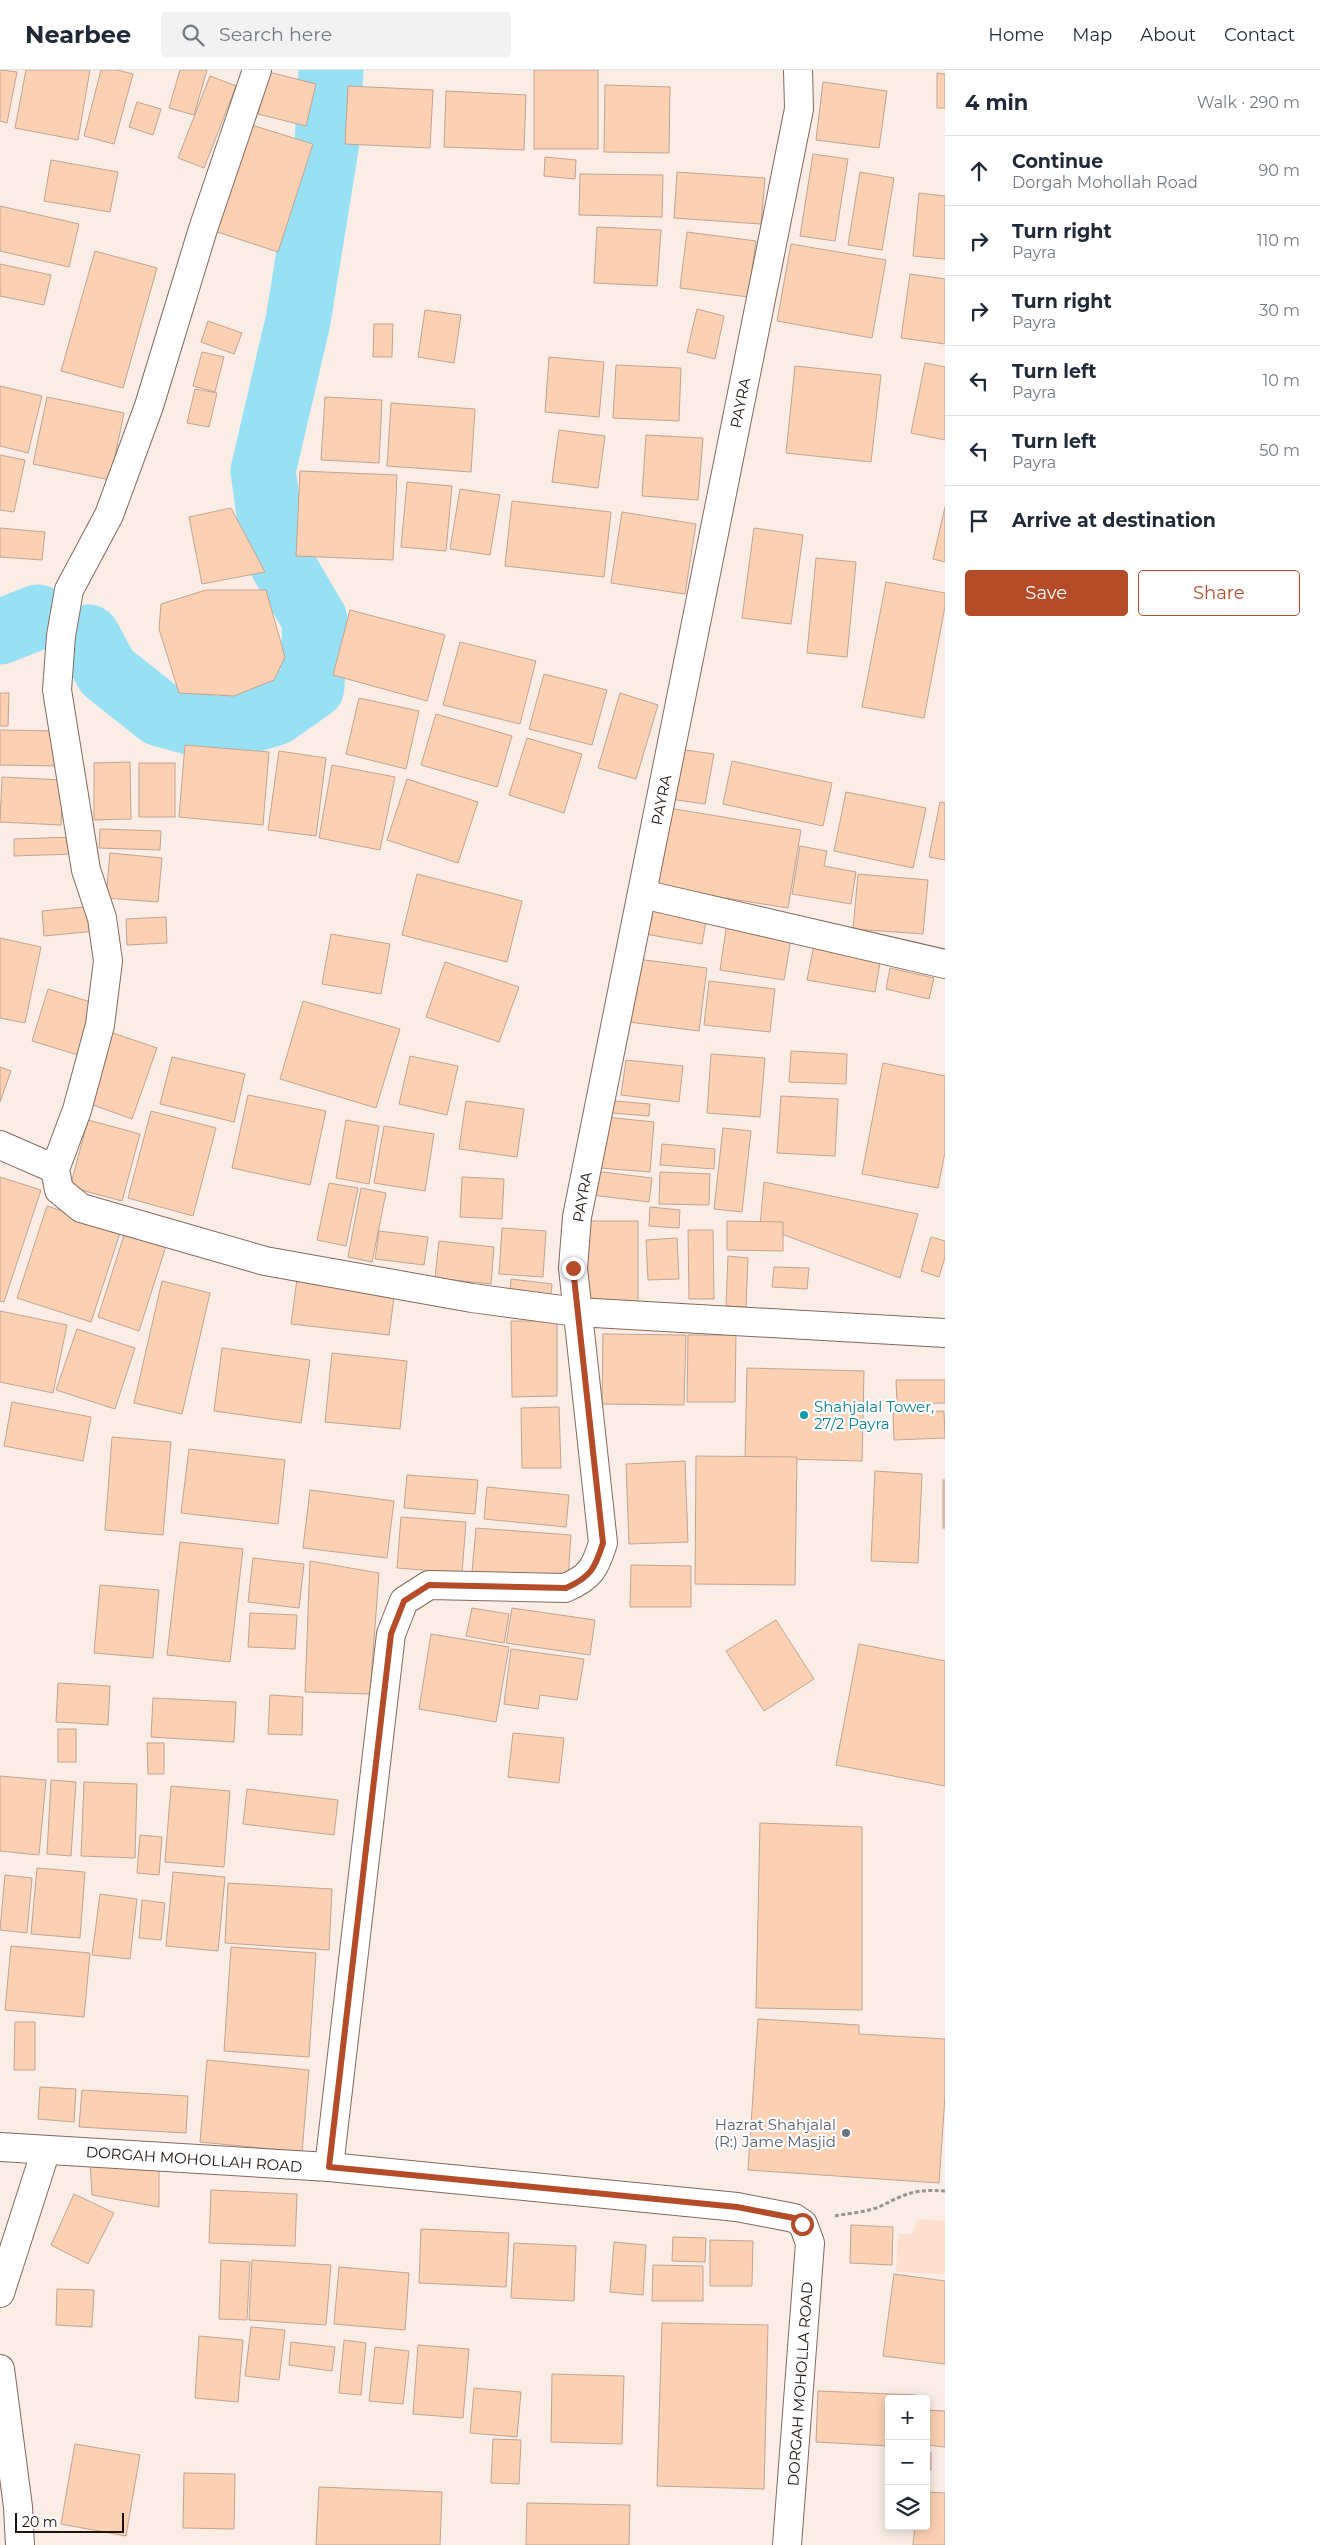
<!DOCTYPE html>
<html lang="en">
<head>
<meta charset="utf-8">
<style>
  :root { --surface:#fff; --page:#f2f2f3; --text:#1f2937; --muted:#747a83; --line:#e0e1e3; --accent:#b44c29 }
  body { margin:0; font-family:Montserrat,sans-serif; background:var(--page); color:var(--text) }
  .controls { position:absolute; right:15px; bottom:15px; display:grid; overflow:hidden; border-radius:5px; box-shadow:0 2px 12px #0003 }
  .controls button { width:45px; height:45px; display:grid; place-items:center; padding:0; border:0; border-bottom:1px solid var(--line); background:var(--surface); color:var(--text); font:25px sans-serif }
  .scale { position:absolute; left:15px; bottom:12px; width:109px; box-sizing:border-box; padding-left:5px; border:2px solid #1d120d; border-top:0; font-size:14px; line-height:18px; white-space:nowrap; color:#1d120d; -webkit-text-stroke:4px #fdfdfd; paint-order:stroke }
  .stop { position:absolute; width:15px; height:15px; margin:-11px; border:4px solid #b44c29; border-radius:50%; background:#fff }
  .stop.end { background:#b44c29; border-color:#fff; box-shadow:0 1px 5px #0008 }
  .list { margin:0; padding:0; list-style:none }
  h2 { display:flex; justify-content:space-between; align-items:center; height:65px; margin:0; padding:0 20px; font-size:21px }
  h2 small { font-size:16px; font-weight:400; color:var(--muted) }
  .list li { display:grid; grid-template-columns:32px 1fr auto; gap:15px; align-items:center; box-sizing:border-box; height:70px; padding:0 20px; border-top:1px solid var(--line) }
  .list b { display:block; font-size:19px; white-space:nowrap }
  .list p { margin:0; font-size:16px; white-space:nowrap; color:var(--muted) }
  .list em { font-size:16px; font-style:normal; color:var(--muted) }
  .actions { display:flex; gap:10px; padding:15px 20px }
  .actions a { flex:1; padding:11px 0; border:1px solid var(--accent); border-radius:5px; text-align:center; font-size:18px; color:var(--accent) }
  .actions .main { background:var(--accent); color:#fff }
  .icon { flex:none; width:28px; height:28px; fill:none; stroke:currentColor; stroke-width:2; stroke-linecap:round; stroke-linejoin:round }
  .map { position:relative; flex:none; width:945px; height:2475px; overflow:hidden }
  header { display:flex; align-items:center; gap:30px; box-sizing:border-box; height:70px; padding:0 25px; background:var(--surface); border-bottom:1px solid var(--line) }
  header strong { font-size:24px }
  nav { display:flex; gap:28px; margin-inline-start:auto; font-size:18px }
  .search { width:350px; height:45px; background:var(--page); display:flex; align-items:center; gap:12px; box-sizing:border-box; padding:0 18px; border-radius:5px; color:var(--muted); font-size:19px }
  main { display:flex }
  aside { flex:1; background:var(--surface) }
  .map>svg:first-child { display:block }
</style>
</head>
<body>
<header>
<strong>Nearbee</strong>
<div class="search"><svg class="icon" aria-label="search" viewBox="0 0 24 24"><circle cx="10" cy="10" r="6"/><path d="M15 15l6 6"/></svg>Search here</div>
<nav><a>Home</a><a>Map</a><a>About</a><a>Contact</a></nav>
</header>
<main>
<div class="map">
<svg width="945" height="2475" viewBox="0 0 945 2475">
  <rect width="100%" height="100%" fill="#faede6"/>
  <!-- built -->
  <path fill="#fedece" d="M923 2149 945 2151V2204L896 2202 898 2164H912L917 2151Z"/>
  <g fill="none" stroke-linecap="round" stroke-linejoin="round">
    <!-- river -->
    <g stroke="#98e1f5" stroke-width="65">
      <path d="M0 562 38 547"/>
      <path d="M88 567 107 602 160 644 218 660 275 643 312 617 315 550 274 480 263 401 298 251 327 72 331 0"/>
    </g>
  </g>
  <!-- building -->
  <g fill="#fbd0b3" stroke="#c0a491">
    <path d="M0 0 17 2 7 53 0 51Z"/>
    <path d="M26 0H90L78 70 15 58Z"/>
    <path d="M101 0H117L133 4 114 74 84 66Z"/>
    <path d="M180 0H207L194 45 169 38Z"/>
    <rect x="534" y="0" width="64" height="79"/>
    <path d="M269 2 316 14 306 56 258 44Z"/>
    <path d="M937 3 945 4V38H937Z"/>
    <path d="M210 6 236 16 204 98 178 88Z"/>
    <path d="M823 12 887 21 879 78 816 70Z"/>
    <path d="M605 15 670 17 669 83 604 82Z"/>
    <path d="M348 16 433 20 430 78 345 74Z"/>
    <path d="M446 21 526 25 524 80 444 77Z"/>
    <path d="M137 32 161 39 153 65 129 57Z"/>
    <path d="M245 53 313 74 278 182 211 160Z"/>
    <path d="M813 84 848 89 835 171 800 166Z"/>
    <path d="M545 87 576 90 575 109 544 106Z"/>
    <path d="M51 90 118 102 110 142 44 131Z"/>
    <path d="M677 102 765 108 761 154 674 148Z"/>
    <path d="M860 102 894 108 882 180 848 175Z"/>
    <path d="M580 104 663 105 662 147 579 145Z"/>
    <path d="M919 123 945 126V189L913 186Z"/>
    <path d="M0 136 79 154 69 197 0 181Z"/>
    <path d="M597 157 661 160 657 216 594 213Z"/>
    <path d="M687 162 756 171 748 227 680 218Z"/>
    <path d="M791 174 886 190 872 268 777 251Z"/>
    <path d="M95 181 157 198 123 318 61 301Z"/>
    <path d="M0 194 51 205 44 235 0 226Z"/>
    <path d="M910 204 945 209V274L901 268Z"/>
    <path d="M697 239 724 246 715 289 687 282Z"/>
    <path d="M425 240 461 245 454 293 418 287Z"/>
    <path d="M208 251 242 263 234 284 201 272Z"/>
    <path d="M374 254H393L392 287H373Z"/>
    <path d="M202 282 224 287 215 322 193 316Z"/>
    <path d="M549 287 604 292 599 347 545 342Z"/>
    <path d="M925 293 945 297V370L911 363Z"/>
    <path d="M616 295 681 298 679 351 613 348Z"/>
    <path d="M795 296 881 305 871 392 786 383Z"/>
    <path d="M0 316 42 326 28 383 0 376Z"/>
    <path d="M195 319 217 323 209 357 187 353Z"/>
    <path d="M47 327 124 343 110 410 33 394Z"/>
    <path d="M325 327 382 330 379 393 321 390Z"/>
    <path d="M391 333 475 339 471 402 387 396Z"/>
    <path d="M559 360 605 366 598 418 552 412Z"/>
    <path d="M646 365 703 368 698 430 642 426Z"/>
    <path d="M0 385 25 390 14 442 0 440Z"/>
    <path d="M300 401 397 405 393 490 296 486Z"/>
    <path d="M407 412 452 416 446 481 401 477Z"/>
    <path d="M460 419 500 425 490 485 450 479Z"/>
    <path d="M512 431 611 442 604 507 505 496Z"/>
    <path d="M945 437V492L933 489Z"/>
    <path d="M231 438 265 502 202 514 189 447Z"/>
    <path d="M622 442 696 454 685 524 611 513Z"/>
    <path d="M0 458 45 462 42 490 0 487Z"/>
    <path d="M754 458 803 465 791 554 742 548Z"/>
    <path d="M816 488 856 492 847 587 807 583Z"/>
    <path d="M886 512 945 523V536L924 648 862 637Z"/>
    <path d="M206 520H266L285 587 274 610 234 626 179 623 159 559 161 534Z"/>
    <path d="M350 540 445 565 427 631 333 605Z"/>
    <path d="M460 572 536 591 520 654 443 635Z"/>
    <path d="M544 604 607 620 592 675 529 659Z"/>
    <path d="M0 623H9L8 656H0Z"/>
    <path d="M620 623 658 635 636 709 598 698Z"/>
    <path d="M359 628 419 641 406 699 346 684Z"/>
    <path d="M436 644 512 666 497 717 421 695Z"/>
    <path d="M0 660 60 661 59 696 0 695Z"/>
    <path d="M527 668 582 684 564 743 509 725Z"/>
    <path d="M185 675 269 682 263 755 179 747Z"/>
    <path d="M678 679 714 684 705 734 670 729Z"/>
    <path d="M279 681 326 688 316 766 268 760Z"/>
    <path d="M732 691 832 713 823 756 723 734Z"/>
    <path d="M130 692 131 749 94 750V693Z"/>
    <rect x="139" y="693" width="36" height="54"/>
    <path d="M332 695 395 707 380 780 319 768Z"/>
    <path d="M2 707 63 710 61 755 0 752Z"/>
    <path d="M407 709 478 732 458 793 387 770Z"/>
    <path d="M846 722 926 738 913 798 834 781Z"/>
    <path d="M940 732 945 733V790L929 787Z"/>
    <path d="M669 738 801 760 788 838 657 817Z"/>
    <path d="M100 759 161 761 160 780 99 778Z"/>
    <path d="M74 767V784L14 786V769Z"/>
    <path d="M800 776 827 781 824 796 856 802 851 834 792 824Z"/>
    <path d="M110 783 162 788 158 832 106 828Z"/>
    <path d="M417 804 522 831 507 892 402 865Z"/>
    <path d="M858 804 928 810 923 864 853 859Z"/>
    <path d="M651 835 707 846 702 874 645 864Z"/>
    <path d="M94 836 96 861 44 866 42 841Z"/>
    <path d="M166 847 167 873 127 875 126 849Z"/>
    <path d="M727 853 792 863 784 910 720 900Z"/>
    <path d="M331 864 390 874 381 924 322 914Z"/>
    <path d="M0 868 41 877 25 953 0 948Z"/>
    <path d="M815 869 882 880 875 922 807 910Z"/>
    <path d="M637 889 707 898 699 961 629 952Z"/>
    <path d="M445 892 519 917 499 972 426 947Z"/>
    <path d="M890 898 934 908 929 929 886 919Z"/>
    <path d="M709 911 775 919 770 962 704 955Z"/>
    <path d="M48 919 94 933 78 985 32 971Z"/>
    <path d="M303 931 400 959 376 1038 280 1009Z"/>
    <path d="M107 961 157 978 132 1049 82 1031Z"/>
    <path d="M791 981 847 984 846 1014 789 1012Z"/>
    <path d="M711 984 765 988 760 1047 707 1043Z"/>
    <path d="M410 986 458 996 447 1045 399 1034Z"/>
    <path d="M172 987 245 1004 234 1052 160 1034Z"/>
    <path d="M626 990 683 996 679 1032 621 1025Z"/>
    <path d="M883 993 945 1006V1082L938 1118 862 1104Z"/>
    <path d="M0 997 11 1001 0 1032Z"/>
    <path d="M248 1025 326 1041 310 1115 232 1098Z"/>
    <path d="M781 1026 838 1029 835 1086 777 1083Z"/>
    <path d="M466 1031 524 1039 517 1087 459 1079Z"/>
    <path d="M614 1031 650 1034 649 1046 612 1043Z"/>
    <path d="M151 1041 216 1058 193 1146 128 1128Z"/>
    <path d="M605 1047 654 1052 650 1102 600 1098Z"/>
    <path d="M88 1050 140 1064 122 1131 70 1117Z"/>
    <path d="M346 1050 379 1056 369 1114 336 1108Z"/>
    <path d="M384 1056 434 1064 425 1121 374 1113Z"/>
    <path d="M723 1058 751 1061 742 1142 714 1139Z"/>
    <path d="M662 1074 715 1079 714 1099 660 1095Z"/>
    <path d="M594 1101 652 1108 649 1132 592 1125Z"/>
    <path d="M660 1102 710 1104 709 1135 659 1134Z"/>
    <path d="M0 1107 41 1120 4 1232 0 1231Z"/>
    <path d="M462 1107 504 1109 502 1149 460 1147Z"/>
    <path d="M764 1112 918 1144 900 1208 760 1156Z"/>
    <path d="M329 1113 358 1118 346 1176 317 1170Z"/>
    <path d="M361 1118 386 1123 372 1192 348 1187Z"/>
    <path d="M47 1136 121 1160 91 1252 17 1228Z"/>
    <path d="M650 1137 680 1140 679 1158 649 1156Z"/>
    <path d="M587 1151H638V1237H586Z"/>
    <path d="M727 1151 783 1152V1181L727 1180Z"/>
    <path d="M502 1158 546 1161 543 1207 499 1204Z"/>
    <path d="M126 1159 167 1173 139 1261 98 1247Z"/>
    <path d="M688 1160H713L714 1229H689Z"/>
    <path d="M379 1161 428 1167 424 1195 375 1189Z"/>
    <path d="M931 1167 945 1171V1187L939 1207 921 1201Z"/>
    <path d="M677 1168 679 1209 648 1210 646 1170Z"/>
    <path d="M439 1171 494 1177 491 1214 435 1208Z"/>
    <path d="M728 1186 748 1188 746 1237 726 1236Z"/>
    <path d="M774 1197 809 1198 807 1219 772 1217Z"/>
    <path d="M297 1209 395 1220 389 1265 291 1254Z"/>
    <path d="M511 1209 552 1214 550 1237 509 1231Z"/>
    <path d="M162 1211 210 1223 182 1344 134 1333Z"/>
    <path d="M0 1241 67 1255 53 1323 0 1312Z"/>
    <path d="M511 1251H557V1326L512 1327Z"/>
    <path d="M77 1259 135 1278 115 1339 56 1320Z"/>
    <path d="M603 1264 686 1265 684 1335 602 1334Z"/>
    <path d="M688 1265H736L735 1332H687Z"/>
    <path d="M222 1278 310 1290 301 1353 214 1341Z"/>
    <path d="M332 1283 407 1291 400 1359 325 1352Z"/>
    <path d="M747 1298 864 1301 862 1391 745 1388Z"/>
    <path d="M896 1310H945V1333L897 1334Z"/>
    <path d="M12 1332 91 1347 83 1391 4 1376Z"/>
    <path d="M559 1337 561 1398H522L521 1338Z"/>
    <path d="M944 1341 945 1368 894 1370 893 1343Z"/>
    <path d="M112 1367 171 1372 163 1465 105 1460Z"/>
    <path d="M189 1379 285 1390 278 1454 181 1443Z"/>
    <path d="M696 1386 797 1387 795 1515 695 1514Z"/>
    <path d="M685 1391 688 1472 629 1474 626 1394Z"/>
    <path d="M875 1401 922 1404 918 1493 871 1491Z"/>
    <path d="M407 1405 478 1410 475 1444 404 1438Z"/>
    <rect x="943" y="1410" width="2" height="48"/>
    <path d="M487 1417 569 1425 566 1457 484 1449Z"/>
    <path d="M310 1420 394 1431 387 1488 303 1478Z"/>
    <path d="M401 1447 466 1452 462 1503 397 1498Z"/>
    <path d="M476 1458 571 1465 568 1509 472 1502Z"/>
    <path d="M180 1472 243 1479 230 1592 167 1585Z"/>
    <path d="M253 1488 304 1494 299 1538 248 1532Z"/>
    <path d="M310 1491 379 1503 370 1624 305 1622Z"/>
    <path d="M631 1495 691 1496V1537H630Z"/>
    <path d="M100 1515 159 1520 153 1588 94 1583Z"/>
    <path d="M472 1538 509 1544 504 1573 466 1566Z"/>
    <path d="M512 1538 595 1550 590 1585 506 1573Z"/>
    <path d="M250 1543 297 1545 295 1579 248 1577Z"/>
    <path d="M776 1550 814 1609 764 1641 726 1581Z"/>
    <path d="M431 1564 509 1577 496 1652 419 1639Z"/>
    <path d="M859 1574 945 1591V1716L836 1695Z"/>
    <path d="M511 1579 584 1589 577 1630 540 1625 538 1639 504 1634Z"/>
    <path d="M58 1613 110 1616 108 1655 56 1652Z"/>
    <path d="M270 1625 303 1627 302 1665 268 1664Z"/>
    <path d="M153 1628 236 1632 234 1672 151 1667Z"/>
    <rect x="58" y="1659" width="18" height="33"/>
    <path d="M513 1663 564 1668 559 1713 508 1707Z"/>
    <path d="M147 1673H164V1704H148Z"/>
    <path d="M0 1706 46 1710 39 1785 0 1781Z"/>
    <path d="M51 1710 76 1712 71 1786 47 1784Z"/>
    <path d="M84 1712 137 1714 135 1788 81 1786Z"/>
    <path d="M171 1716 230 1721 224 1797 165 1792Z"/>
    <path d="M247 1719 338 1730 334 1765 243 1754Z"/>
    <path d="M760 1753 862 1757V1940L756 1938Z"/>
    <path d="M140 1765 162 1767 159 1805 137 1803Z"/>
    <path d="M37 1798 85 1802 80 1868 31 1864Z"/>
    <path d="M173 1802 225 1807 218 1881 166 1876Z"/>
    <path d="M5 1805 32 1808 27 1863 0 1860Z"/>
    <path d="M228 1813 332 1819 329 1880 225 1873Z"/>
    <path d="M100 1824 137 1829 130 1889 92 1885Z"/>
    <path d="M142 1830 165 1833 161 1870 139 1868Z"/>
    <path d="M11 1876 90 1883 84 1947 5 1940Z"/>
    <path d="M231 1877 316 1883 309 1987 224 1981Z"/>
    <path d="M758 1949 859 1955V1964L945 1969V2026L939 2113 748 2100Z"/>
    <path d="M15 1952H35V2000H14Z"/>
    <path d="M207 1990 309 2000 302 2082 200 2072Z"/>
    <path d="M40 2017 76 2019 74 2052 38 2049Z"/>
    <path d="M82 2020 188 2026 186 2063 79 2057Z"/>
    <path d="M90 2092 159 2098V2137L92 2125Z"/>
    <path d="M211 2120 297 2124 295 2176 209 2173Z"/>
    <path d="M74 2124 114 2143 88 2194 51 2175Z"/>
    <path d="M851 2155 893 2157 892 2195 850 2193Z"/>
    <path d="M421 2159 509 2163 506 2217 419 2213Z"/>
    <path d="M673 2167 706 2168 705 2192 672 2191Z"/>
    <path d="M710 2170 753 2171 752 2216H710Z"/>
    <path d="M614 2172 646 2175 643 2225 610 2222Z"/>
    <path d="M514 2173 576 2176 574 2231 511 2228Z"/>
    <path d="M221 2190 250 2192 247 2250 219 2249Z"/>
    <path d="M252 2190 331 2195 326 2255 249 2250Z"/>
    <path d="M653 2195 703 2196V2231H652Z"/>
    <path d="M339 2197 409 2203 405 2260 334 2254Z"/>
    <path d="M894 2204 945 2211V2294L883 2286Z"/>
    <path d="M57 2219 94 2220 92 2257 56 2255Z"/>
    <path d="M662 2253 768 2255 764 2419 657 2416Z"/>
    <path d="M251 2257 285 2260 279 2310 245 2306Z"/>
    <path d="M199 2266 243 2270 238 2332 195 2328Z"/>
    <path d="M344 2270 366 2273 361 2325 339 2323Z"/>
    <path d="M291 2272 335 2277 332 2301 289 2295Z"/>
    <path d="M418 2275 469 2279 463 2348 413 2344Z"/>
    <path d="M375 2277 409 2281 403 2334 369 2331Z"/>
    <path d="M552 2304 624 2306 622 2374 551 2372Z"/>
    <path d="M474 2318 521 2322 517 2367 470 2363Z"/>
    <path d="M818 2321 916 2325V2329H889V2376L816 2372Z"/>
    <path d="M926 2340 945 2341V2377L926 2375Z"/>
    <path d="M493 2369 521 2370 519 2414 491 2413Z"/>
    <path d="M75 2374 140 2385 126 2466 61 2454Z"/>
    <rect x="926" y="2383" width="5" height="17"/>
    <path d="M184 2403 235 2404 234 2459 183 2458Z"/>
    <path d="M319 2417 442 2422 440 2475H316Z"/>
    <path d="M926 2422 945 2423V2475H913L915 2456H926Z"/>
    <path d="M527 2433 630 2435 629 2475H526Z"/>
  </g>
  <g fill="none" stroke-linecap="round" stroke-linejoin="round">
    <!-- minor casing -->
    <g stroke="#85695b" stroke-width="30">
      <g id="minor">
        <path d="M257 0 203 159 149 336 109 445 69 520 61 566 57 620 86 800 102 848 108 891 100 955 77 1040 55 1099 59 1120 81 1138 265 1191 472 1228 577 1242 945 1263"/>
        <path d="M642 824 945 894"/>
        <path d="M0 1075 55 1099"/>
        <path d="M0 2077 329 2097 737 2137 794 2148 803 2154 810 2173 787 2475"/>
        <path d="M329 2097 391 1564 404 1531 429 1515 565 1518C591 1507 595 1498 603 1473L573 1198 577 1147 799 39 798 0"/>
        <path d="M0 2223 46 2080"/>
        <path d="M0 2299 18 2437 20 2475"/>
      </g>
    </g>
    <!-- path -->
    <path stroke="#9c908a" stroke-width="3" stroke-dasharray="4 2.5" stroke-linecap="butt" d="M835 2146C850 2143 868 2142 881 2136 907 2123 915 2119 945 2121"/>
    <!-- minor -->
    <use href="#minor" stroke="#fff" stroke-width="28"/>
  </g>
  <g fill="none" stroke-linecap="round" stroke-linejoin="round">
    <!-- route -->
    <path stroke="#b44c29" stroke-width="6" d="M573 1198 603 1473C595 1498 591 1507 566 1518L429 1515 404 1531 391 1564 329 2097 737 2137 794 2148 802 2154"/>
  </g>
  <!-- markers -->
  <circle fill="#0f9aa8" stroke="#fdfdfd" stroke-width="2" cx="804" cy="1345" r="5"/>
  <circle fill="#6b7280" stroke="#fdfdfd" stroke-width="2" cx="846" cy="2063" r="5"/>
  <g text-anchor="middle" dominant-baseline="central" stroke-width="4.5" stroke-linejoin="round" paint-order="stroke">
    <!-- street labels -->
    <g font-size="15" fill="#1d120d" stroke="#fdfdfd">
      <text transform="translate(740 333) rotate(-79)">PAYRA</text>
      <text transform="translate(661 730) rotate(-79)">PAYRA</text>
      <text transform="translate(582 1127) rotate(-80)">PAYRA</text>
      <text transform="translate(194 2089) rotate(4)">DORGAH MOHOLLAH ROAD</text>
      <text transform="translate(800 2314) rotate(-86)">DORGAH MOHOLLA ROAD</text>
    </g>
    <!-- culture labels -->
    <g font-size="15" fill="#0d838f" stroke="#fdfdfd" text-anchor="start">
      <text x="814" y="1336">Shahjalal Tower,<tspan x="814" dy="17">27/2 Payra</tspan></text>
    </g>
    <!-- worship labels -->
    <g font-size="15" fill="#5b616d" stroke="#fdfdfd" text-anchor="end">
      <text x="836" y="2054">Hazrat Shahjalal<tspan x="836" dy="17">(R:) Jame Masjid</tspan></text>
    </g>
  </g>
</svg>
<div class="controls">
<button>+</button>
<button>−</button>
<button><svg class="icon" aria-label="layers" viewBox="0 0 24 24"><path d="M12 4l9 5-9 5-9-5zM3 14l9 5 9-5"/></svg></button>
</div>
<div class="scale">20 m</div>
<div class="stop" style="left:802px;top:2154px"></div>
<div class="stop end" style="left:573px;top:1198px"></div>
</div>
<aside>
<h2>4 min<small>Walk · 290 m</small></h2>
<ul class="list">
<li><svg class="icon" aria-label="ahead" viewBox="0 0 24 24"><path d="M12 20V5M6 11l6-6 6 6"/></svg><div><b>Continue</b><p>Dorgah Mohollah Road</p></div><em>90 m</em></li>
<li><svg class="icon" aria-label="right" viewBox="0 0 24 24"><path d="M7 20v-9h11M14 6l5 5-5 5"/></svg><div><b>Turn right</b><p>Payra</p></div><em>110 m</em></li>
<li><svg class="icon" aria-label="right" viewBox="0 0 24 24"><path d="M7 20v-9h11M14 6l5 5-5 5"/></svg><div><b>Turn right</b><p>Payra</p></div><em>30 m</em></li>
<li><svg class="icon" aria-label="left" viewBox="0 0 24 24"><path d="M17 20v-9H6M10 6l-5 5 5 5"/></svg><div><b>Turn left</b><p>Payra</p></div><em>10 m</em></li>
<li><svg class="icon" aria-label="left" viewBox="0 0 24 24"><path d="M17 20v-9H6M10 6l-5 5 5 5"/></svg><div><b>Turn left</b><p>Payra</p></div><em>50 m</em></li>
<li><svg class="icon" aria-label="arrive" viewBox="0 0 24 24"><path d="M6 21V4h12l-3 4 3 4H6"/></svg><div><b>Arrive at destination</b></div></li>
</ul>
<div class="actions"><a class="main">Save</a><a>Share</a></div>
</aside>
</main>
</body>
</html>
